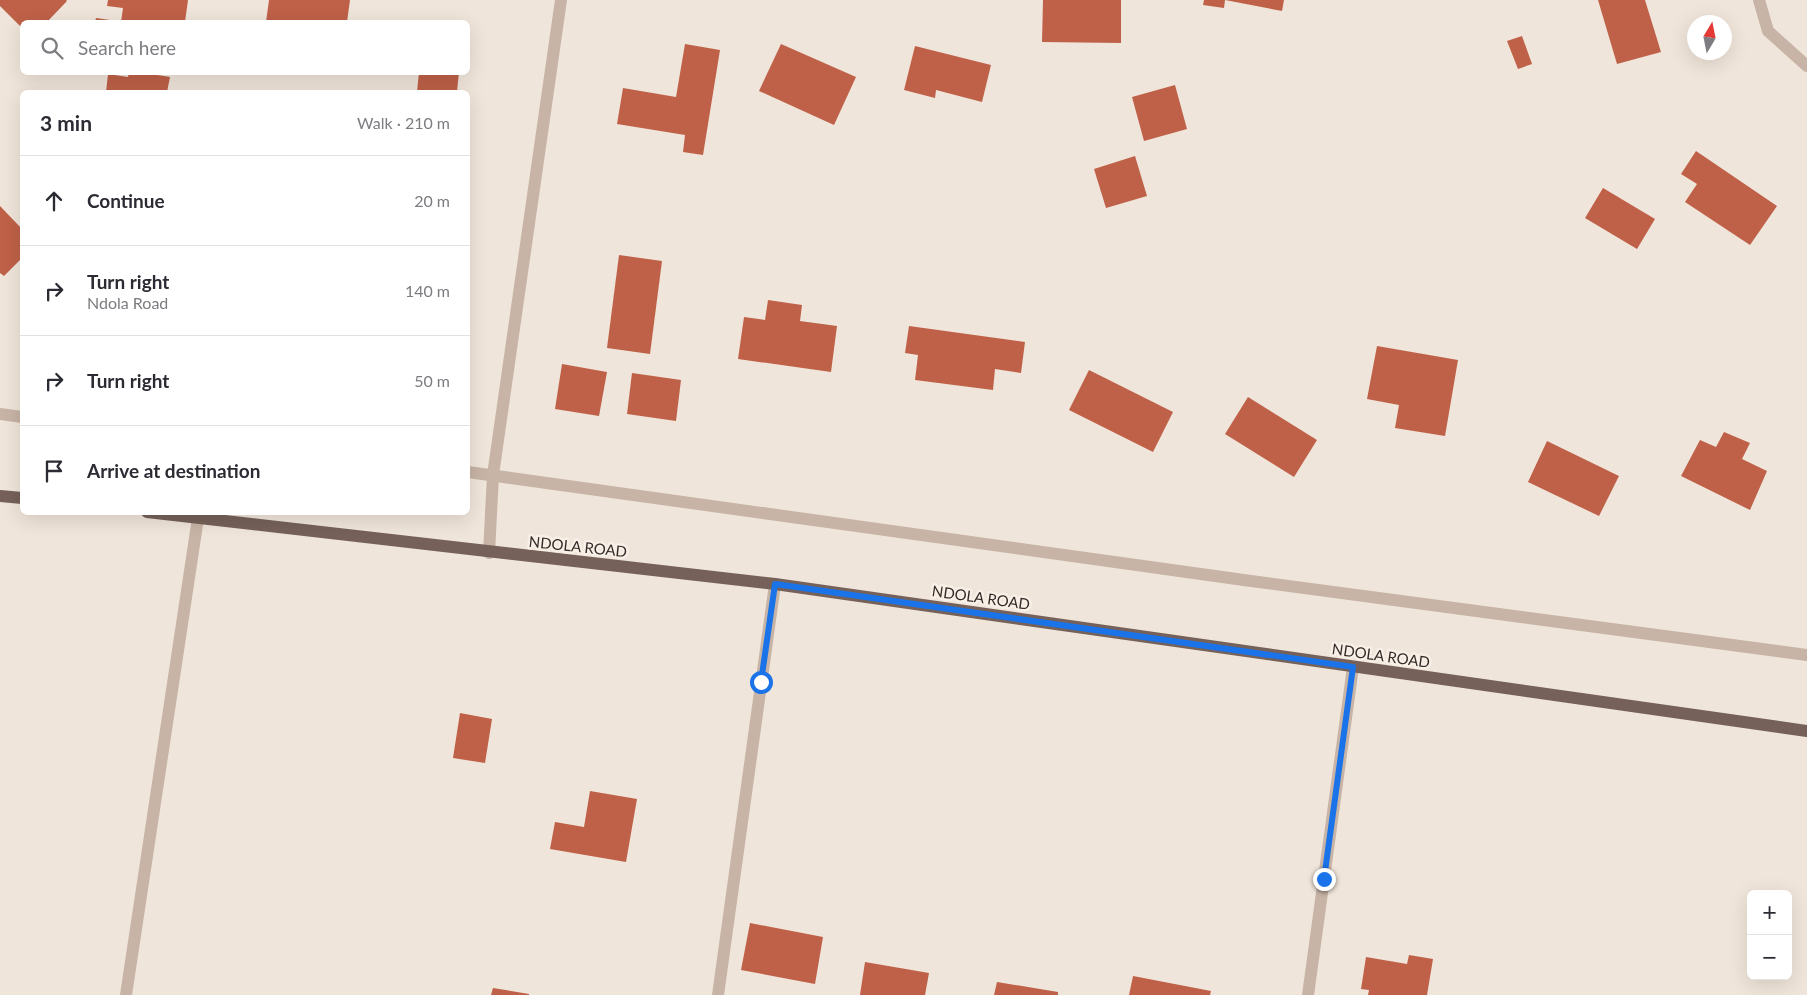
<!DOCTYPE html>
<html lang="en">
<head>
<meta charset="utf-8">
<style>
  :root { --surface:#fff; --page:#f2f2f3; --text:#2b2b33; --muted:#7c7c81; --line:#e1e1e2 }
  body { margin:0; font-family:Lato,sans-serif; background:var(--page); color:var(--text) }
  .controls { position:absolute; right:15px; bottom:15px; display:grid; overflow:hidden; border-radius:8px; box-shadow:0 5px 20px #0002 }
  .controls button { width:45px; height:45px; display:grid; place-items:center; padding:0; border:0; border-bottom:1px solid var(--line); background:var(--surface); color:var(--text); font:25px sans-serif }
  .compass { position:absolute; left:1687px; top:15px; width:45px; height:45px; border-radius:50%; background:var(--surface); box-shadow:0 5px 20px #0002; rotate:10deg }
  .stop { position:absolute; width:15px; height:15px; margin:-11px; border:4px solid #1a73e8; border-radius:50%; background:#fff }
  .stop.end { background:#1a73e8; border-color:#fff; box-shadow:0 1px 5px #0008 }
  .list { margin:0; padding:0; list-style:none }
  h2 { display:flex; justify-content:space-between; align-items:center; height:65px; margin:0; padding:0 20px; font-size:21px }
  h2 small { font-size:16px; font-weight:400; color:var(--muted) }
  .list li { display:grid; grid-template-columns:32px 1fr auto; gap:15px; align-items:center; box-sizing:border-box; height:90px; padding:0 20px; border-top:1px solid var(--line) }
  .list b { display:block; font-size:19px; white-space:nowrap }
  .list p { margin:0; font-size:16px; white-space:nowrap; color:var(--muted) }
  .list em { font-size:16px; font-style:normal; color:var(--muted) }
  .icon { flex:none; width:28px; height:28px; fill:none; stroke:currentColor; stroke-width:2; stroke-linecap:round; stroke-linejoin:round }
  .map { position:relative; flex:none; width:1807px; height:995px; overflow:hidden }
  .search { position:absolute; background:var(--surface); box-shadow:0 5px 20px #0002; left:20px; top:20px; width:450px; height:55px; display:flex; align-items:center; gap:12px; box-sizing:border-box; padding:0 18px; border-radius:8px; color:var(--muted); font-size:19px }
  .panel { position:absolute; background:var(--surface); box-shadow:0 5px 20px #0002; left:20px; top:90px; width:450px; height:425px; border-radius:8px }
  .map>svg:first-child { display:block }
</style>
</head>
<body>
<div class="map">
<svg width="1807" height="995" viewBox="0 0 1807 995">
  <rect width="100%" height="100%" fill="#f0e5da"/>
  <!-- building -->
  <g fill="#bf6148">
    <path d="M0 0H66L67 1 47 22H22V28L0 6Z"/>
    <path d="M108 0H188L185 22H121L123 8 107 6Z"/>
    <path d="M269 0H350L347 22H266Z"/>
    <path d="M1043 0H1121V43L1042 42Z"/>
    <path d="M1204 0H1225L1224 8 1203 5Z"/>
    <path d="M1225 0H1284L1282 11Z"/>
    <path d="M1598 0H1645L1661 52 1617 64Z"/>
    <path d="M96 18 117 21V22H95Z"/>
    <path d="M1522 36 1532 64 1518 69 1507 41Z"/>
    <path d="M685 44 720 50 703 155 683 152 685 135 617 124 623 88 676 97Z"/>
    <path d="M781 44 856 77 834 125 759 91Z"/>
    <path d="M915 46 991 65 982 102 936 90 935 98 904 90Z"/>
    <path d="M129 72H152L151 74 170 77 167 92H106L108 74 128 77Z"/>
    <path d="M419 72H459L457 92H417Z"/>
    <path d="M1175 85 1187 129 1144 141 1132 97Z"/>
    <path d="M1696 151 1777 206 1750 245 1685 202 1697 184 1681 174Z"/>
    <path d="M1135 156 1147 196 1106 208 1094 169Z"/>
    <path d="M1603 188 1655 219 1637 249 1585 218Z"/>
    <path d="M0 206 22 229V258L4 276 0 273Z"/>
    <path d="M619 255 662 261 650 354 607 348Z"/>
    <path d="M768 300 802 305 800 321 837 326 831 372 738 359 744 317 765 320Z"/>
    <path d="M909 326 1025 342 1021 373 995 369 993 390 915 380 918 355 905 353Z"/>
    <path d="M1377 346 1458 360 1445 436 1395 428 1399 405 1367 399Z"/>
    <path d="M562 364 607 372 599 416 555 409Z"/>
    <path d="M1089 370 1173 412 1153 452 1069 410Z"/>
    <path d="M632 373 681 380 676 421 627 414Z"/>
    <path d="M1248 397 1317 440 1294 477 1225 434Z"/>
    <path d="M1724 432 1750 443 1742 459 1767 471 1750 510 1681 476 1700 440 1716 447Z"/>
    <path d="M1547 441 1619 476 1599 516 1528 482Z"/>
    <path d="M460 713 492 719 485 763 453 758Z"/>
    <path d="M590 791 637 799 626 862 550 849 555 822 584 827Z"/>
    <path d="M750 923 823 937 815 984 741 970Z"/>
    <path d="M1409 955 1433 959 1427 995H1368L1369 990 1361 989 1366 957 1407 964Z"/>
    <path d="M865 962 929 973 925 995H860Z"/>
    <path d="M1133 976 1211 991 1210 995H1129Z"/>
    <path d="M997 982 1058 992V995H994Z"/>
    <path d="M493 988 529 994V995H491Z"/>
  </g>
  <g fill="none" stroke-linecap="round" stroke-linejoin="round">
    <!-- street -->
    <g stroke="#c7b4a6" stroke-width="12">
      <path d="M1759 0 1768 31 1807 66"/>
      <path d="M0 414 22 417"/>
      <path d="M468 472 1251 581 1807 655"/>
      <path d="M489 553 493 475 561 0"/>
      <path d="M126 995 198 518"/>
      <path d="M718 995 775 584"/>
      <path d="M1308 995 1353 667"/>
    </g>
    <!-- primary -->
    <g stroke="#756159" stroke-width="12">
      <path d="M0 496 22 498"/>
      <path d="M147 512 775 584 1807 731"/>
    </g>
  </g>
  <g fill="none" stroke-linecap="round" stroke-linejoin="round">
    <!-- route -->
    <path stroke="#1a73e8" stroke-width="6" d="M761 682 775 584 1353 667 1324 879"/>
  </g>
  <g text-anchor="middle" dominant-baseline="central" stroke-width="5" stroke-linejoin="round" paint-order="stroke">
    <!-- street labels -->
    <g font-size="15" fill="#342a27" stroke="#f8efe6">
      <text transform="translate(578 546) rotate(6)">NDOLA ROAD</text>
      <text transform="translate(981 597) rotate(8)">NDOLA ROAD</text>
      <text transform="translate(1381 655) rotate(8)">NDOLA ROAD</text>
    </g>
  </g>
</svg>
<div class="controls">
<button>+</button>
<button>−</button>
</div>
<svg class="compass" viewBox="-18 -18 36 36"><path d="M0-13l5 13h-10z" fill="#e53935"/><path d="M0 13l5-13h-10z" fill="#7c7c81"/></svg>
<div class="stop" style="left:761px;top:682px"></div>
<div class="stop end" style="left:1324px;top:879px"></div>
<div class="search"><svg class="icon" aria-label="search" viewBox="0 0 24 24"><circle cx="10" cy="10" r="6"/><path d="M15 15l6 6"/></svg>Search here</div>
<section class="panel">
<h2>3 min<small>Walk · 210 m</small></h2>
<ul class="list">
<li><svg class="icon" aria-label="ahead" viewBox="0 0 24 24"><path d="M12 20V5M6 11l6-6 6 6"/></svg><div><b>Continue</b></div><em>20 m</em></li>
<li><svg class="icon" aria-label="right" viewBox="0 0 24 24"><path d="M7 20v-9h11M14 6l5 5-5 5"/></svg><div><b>Turn right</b><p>Ndola Road</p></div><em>140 m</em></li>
<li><svg class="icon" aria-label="right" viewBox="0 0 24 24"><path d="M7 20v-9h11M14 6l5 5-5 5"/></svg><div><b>Turn right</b></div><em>50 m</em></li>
<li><svg class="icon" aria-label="arrive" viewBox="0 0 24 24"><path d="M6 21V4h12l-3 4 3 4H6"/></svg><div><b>Arrive at destination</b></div></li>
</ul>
</section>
</div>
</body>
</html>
